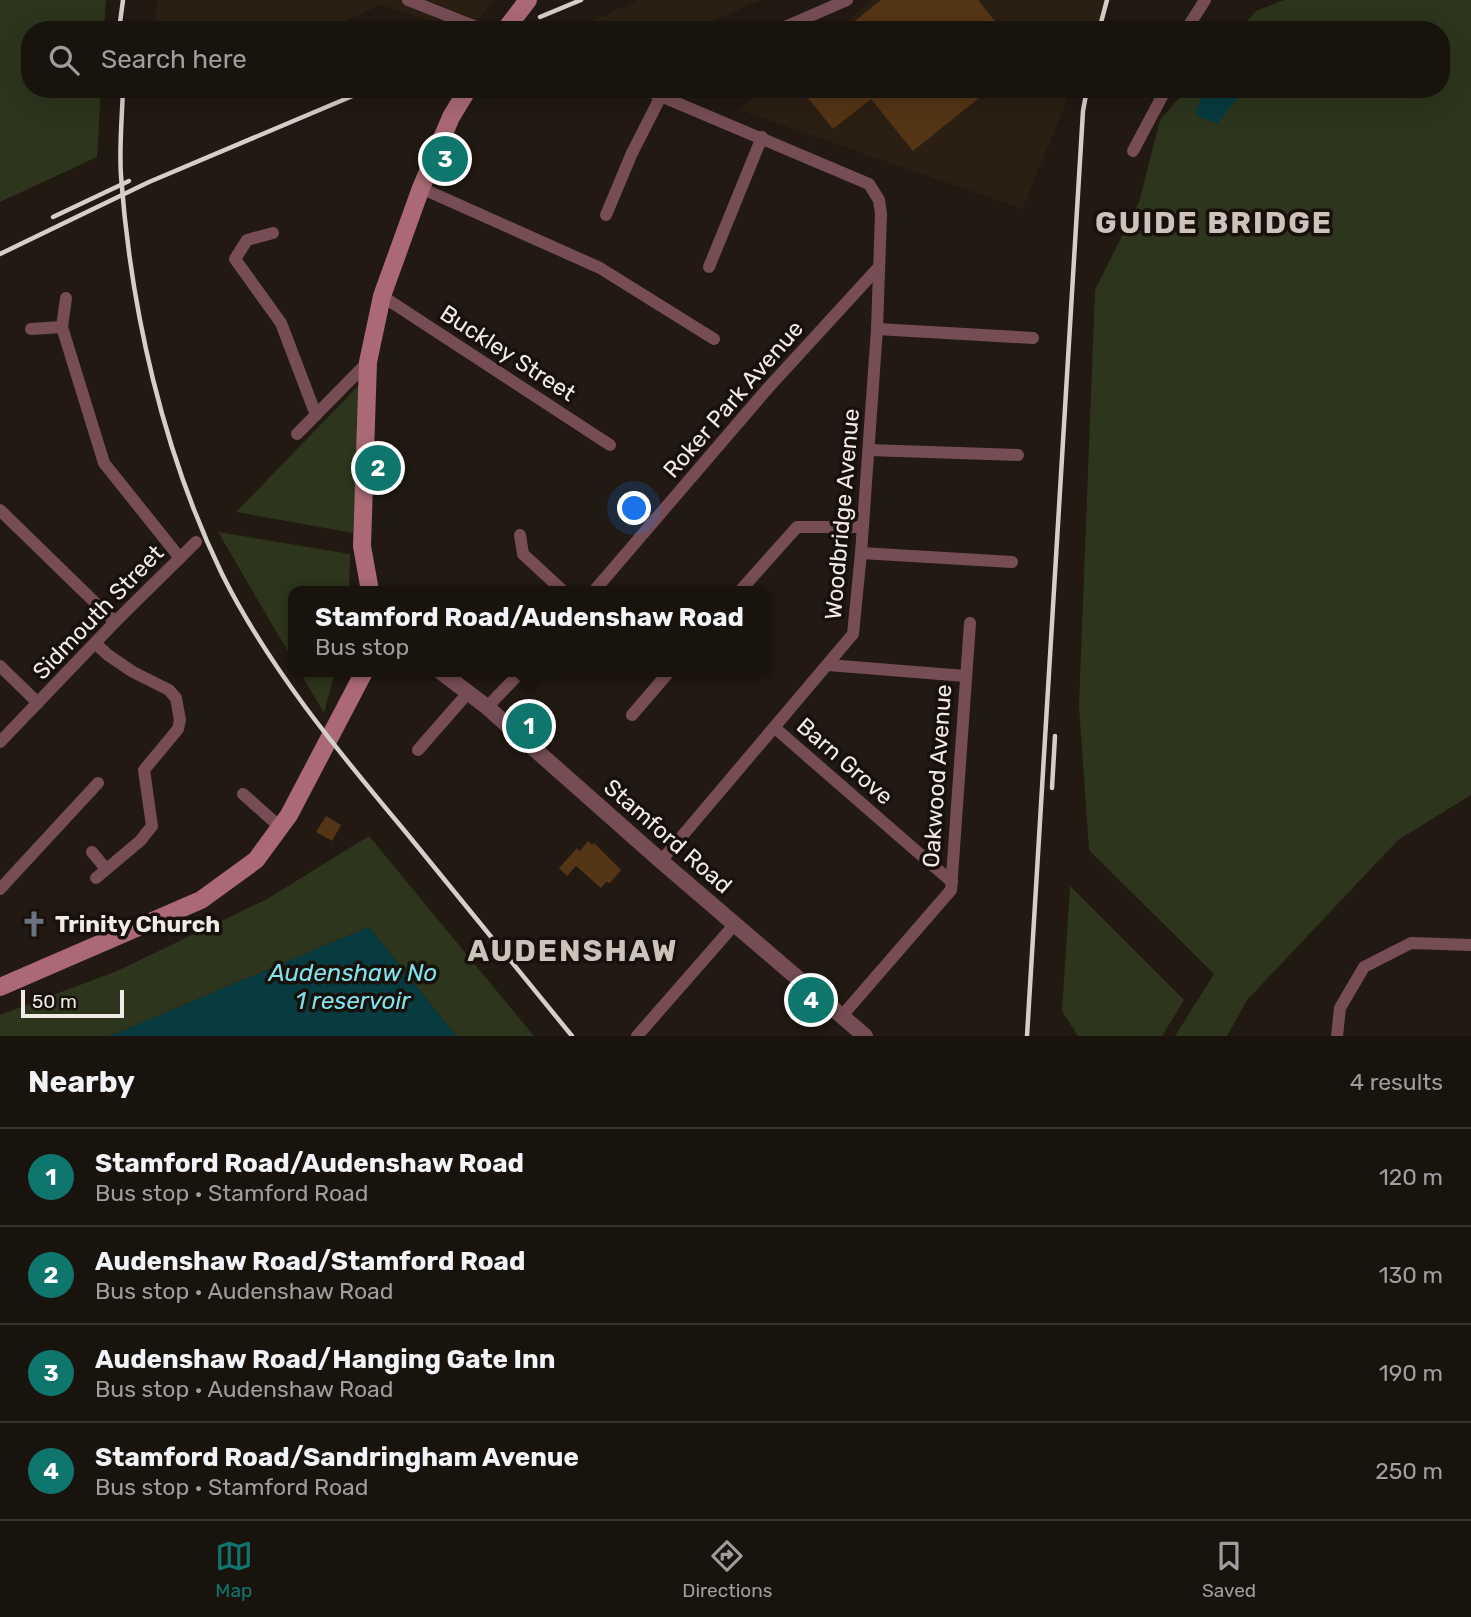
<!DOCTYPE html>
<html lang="en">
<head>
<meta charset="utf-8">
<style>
  :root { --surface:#19130e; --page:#26201c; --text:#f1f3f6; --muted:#9f9e9e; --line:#37322e; --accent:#0f766e }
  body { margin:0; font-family:Rubik,sans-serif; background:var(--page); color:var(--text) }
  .scale { position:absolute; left:21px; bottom:18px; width:103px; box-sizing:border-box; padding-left:7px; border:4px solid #f0ebe6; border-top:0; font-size:19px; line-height:24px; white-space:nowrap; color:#f0ebe6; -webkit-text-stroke:5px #18100a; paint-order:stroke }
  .you { position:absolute; left:635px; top:509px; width:24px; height:24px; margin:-18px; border:5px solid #fff; border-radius:50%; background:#1a73e8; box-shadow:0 0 0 10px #1a73e833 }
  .badge { display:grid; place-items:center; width:46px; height:46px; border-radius:50%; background:var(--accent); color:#fff; font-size:23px; font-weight:700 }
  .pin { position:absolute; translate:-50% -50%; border:4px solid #fff; box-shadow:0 2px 7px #0006 }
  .popup { position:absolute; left:288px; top:586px; width:483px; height:91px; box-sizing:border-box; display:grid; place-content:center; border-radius:14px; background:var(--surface); filter:drop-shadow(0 2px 5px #0005); font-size:23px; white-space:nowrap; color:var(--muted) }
  .popup b { font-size:26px; color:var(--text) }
  .popup::after { content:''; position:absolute; left:50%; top:100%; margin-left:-14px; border:14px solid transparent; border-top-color:var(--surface) }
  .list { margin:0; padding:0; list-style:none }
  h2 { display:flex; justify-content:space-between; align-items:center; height:91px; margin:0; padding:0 28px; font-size:30px }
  h2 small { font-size:23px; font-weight:400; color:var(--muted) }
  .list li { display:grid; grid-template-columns:46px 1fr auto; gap:21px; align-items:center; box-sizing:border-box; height:98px; padding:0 28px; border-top:2px solid var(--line) }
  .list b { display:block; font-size:26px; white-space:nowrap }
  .list p { margin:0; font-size:23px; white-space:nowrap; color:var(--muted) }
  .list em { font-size:23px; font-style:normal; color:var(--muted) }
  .icon { flex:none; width:38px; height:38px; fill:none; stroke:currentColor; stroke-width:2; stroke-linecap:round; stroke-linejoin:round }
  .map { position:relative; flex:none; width:1471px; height:1036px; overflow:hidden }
  .search { position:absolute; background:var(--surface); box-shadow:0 7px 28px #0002; left:21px; right:21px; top:21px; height:77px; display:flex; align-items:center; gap:18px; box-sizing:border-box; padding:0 24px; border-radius:28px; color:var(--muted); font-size:26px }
  .sheet { height:483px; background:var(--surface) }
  nav { display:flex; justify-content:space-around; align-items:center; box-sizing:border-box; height:98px; border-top:2px solid var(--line); background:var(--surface); font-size:19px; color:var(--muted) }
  nav a { display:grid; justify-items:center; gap:4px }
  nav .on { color:var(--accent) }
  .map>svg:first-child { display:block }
</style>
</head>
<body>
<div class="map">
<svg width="1471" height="1036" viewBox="0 0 1471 1036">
  <rect width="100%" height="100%" fill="#211912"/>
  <!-- built -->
  <g fill="#2b1f13">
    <path d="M157 0H495L469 30H459L381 5 325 30H154Z"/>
    <path d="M639 0H762L693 30H570Z"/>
    <path d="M872 0H1109L1097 30H836Z"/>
    <path d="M764 89H1072L1022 209 739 110Z"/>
  </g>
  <!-- green -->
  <g fill="#2d351d">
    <path d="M0 0H106L104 30H30V89H101L97 157 0 202Z"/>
    <path d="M1284 0H1471V795L1398 840 1247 1000 1227 1036H1175L1214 974 1089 850 1079 706 1095 290 1139 202 1160 120 1187 89H1441V30H1240L1256 11Z"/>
    <path d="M360 384 353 533 236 512Z"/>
    <path d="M218 532 350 554 349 591H293V660Z"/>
    <path d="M300 672H335L324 713Z"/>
    <path d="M369 836 534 1036H456L369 927 110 1036H0V1015L117 971 267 899Z"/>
    <path d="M1070 886 1184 1000 1162 1036H1078L1062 1011Z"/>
  </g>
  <!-- water -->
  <g fill="#073b3f">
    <path d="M1206 89H1236V100L1217 124 1195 114 1202 94Z"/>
    <path d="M369 927 456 1036H110Z"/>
  </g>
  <!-- building -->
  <g fill="#543515">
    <path d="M881 0H978L1002 30H844Z"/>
    <path d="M801 89H990L913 151 871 99 833 129Z"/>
    <path d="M326 816 341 825 332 841 316 832Z"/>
    <path d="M588 841 592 845 594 843 621 870 610 883 606 882 601 888 576 866 567 876 559 868 577 848 580 851Z"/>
  </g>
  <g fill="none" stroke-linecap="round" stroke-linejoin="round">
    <!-- minor -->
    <g stroke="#764d54" stroke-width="12">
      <path d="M408 0 484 30"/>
      <path d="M778 30 847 0"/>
      <path d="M1186 30 1205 0"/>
      <path d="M644 89 869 184 879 200 881 214 877 329 861 553 853 634 661 861"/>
      <path d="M1133 151 1166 89"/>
      <path d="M421 188 600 268 714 339"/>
      <path d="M606 215 632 153 661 96"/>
      <path d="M273 233 247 240 235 259 281 323 316 415"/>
      <path d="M709 267 762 137"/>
      <path d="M382 296 610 445"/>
      <path d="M66 298 62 327 104 463 180 558"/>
      <path d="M31 329 62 327"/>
      <path d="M877 329 1033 338"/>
      <path d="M297 434 368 362"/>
      <path d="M869 450 1018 455"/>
      <path d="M0 510 115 622"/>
      <path d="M520 535 523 554 563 591"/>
      <path d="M861 553 1012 562"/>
      <path d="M594 591 768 388 878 268"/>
      <path d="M740 591 797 527H863"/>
      <path d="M96 644 108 655 133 672 169 690 176 698 180 720 178 729 144 770 152 826 140 841 96 878"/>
      <path d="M828 665 965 676"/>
      <path d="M0 666 38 703"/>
      <path d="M487 707 521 672"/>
      <path d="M632 715 669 672"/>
      <path d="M775 728 952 882"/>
      <path d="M0 742 115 622 196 542"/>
      <path d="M418 750 467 694"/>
      <path d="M243 794 280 827"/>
      <path d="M92 852 106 869"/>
      <path d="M0 889 98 783"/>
      <path d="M841 1017 951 890 970 623"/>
      <path d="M637 1036 735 924"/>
      <path d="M1337 1036 1340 1008 1364 967 1411 943 1471 945"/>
    </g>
    <!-- tertiary -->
    <path stroke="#764d54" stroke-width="16" d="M441 672 487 707 661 861 865 1036"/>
    <!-- secondary -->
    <g stroke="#aa6974" stroke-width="18">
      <path d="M505 30 528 0"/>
      <path d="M370 591 362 546 368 362 382 296 421 188 451 117 468 89"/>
      <path d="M0 987 201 900 256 860 289 815 364 672"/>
    </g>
    <!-- rail -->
    <g stroke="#d5cfca" stroke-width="4.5">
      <path d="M540 17 581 0"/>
      <path d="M119 30 123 0"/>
      <path d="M1099 30 1107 0"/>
      <path d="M123 89C122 118 119 148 121 176 131 311 163 452 222 574 269 668 337 750 404 830 460 899 516 967 572 1036"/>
      <path d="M53 217 129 181"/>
      <path d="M0 254 149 182 369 89"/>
      <path d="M1052 788 1055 736"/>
      <path d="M1027 1036 1083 111 1087 89"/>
    </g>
  </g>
  <!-- icons -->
  <defs>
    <g id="church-bare" transform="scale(2.1)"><path d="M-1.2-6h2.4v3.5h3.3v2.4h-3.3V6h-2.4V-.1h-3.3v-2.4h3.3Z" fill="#6b7280" stroke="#18100a" stroke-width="2.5" paint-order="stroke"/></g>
  </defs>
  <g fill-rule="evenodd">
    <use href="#church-bare" x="34" y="924"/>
  </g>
  <g text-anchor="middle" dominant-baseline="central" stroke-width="7" stroke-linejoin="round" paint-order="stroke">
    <!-- street labels -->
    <g font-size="23" fill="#f0ebe6" stroke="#18100a">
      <text transform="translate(508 353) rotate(33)">Buckley Street</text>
      <text transform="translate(733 399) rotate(-49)">Roker Park Avenue</text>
      <text transform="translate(842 514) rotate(-85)">Woodbridge Avenue</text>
      <text transform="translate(98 612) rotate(-46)">Sidmouth Street</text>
      <text transform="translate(845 761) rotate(41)">Barn Grove</text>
      <text transform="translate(937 776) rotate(-86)">Oakwood Avenue</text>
      <text transform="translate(668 836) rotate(41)">Stamford Road</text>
    </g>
    <!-- poi labels -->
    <g font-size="23" font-weight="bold" fill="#f0ebe6" stroke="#18100a" text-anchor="start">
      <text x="55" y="924">Trinity Church</text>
    </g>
    <!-- water labels -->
    <g font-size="24" font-style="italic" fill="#80e3ec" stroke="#18100a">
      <text x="353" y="973">Audenshaw No<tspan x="353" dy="28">1 reservoir</tspan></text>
    </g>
    <!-- district labels -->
    <g font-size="30" font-weight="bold" letter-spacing="2" fill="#cec3ba" stroke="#18100a">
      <text x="1214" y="223">GUIDE BRIDGE</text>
      <text x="573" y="951">AUDENSHAW</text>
    </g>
  </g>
</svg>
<div class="scale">50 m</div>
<div class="you"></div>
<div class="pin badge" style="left:529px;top:726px">1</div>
<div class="popup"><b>Stamford Road/Audenshaw Road</b>Bus stop</div>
<div class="pin badge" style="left:378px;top:468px">2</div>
<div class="pin badge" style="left:445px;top:159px">3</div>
<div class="pin badge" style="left:811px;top:1000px">4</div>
<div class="search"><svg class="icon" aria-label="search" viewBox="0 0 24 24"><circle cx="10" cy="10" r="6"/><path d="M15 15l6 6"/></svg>Search here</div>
</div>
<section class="sheet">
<h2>Nearby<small>4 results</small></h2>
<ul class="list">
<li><span class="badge">1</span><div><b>Stamford Road/Audenshaw Road</b><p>Bus stop · Stamford Road</p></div><em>120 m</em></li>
<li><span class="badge">2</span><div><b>Audenshaw Road/Stamford Road</b><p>Bus stop · Audenshaw Road</p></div><em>130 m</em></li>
<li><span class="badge">3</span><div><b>Audenshaw Road/Hanging Gate Inn</b><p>Bus stop · Audenshaw Road</p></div><em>190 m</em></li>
<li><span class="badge">4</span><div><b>Stamford Road/Sandringham Avenue</b><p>Bus stop · Stamford Road</p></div><em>250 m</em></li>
</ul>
</section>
<nav>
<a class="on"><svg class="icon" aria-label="map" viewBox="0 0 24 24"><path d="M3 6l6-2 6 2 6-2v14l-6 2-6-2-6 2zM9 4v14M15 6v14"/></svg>Map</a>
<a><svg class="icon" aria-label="directions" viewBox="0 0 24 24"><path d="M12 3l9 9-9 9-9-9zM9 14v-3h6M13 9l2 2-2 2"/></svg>Directions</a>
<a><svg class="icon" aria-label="saved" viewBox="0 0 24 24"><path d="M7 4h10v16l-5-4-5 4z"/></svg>Saved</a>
</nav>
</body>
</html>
